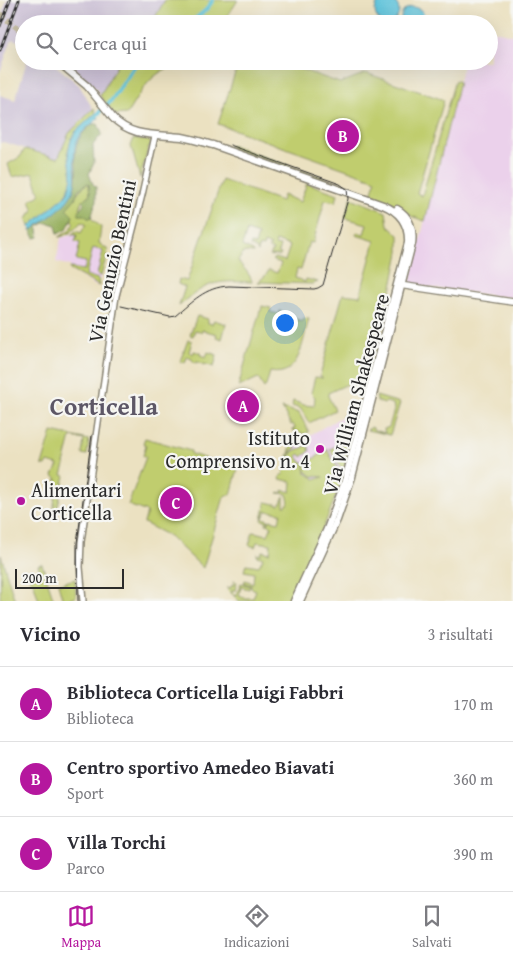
<!DOCTYPE html>
<html lang="it">
<style>
body{margin:0;font-family:"Gentium Book Plus",serif;background:#f7f7f7;color:#2b2b33}
.scale{position:absolute;left:15px;bottom:12px;width:109px;box-sizing:border-box;padding-left:5px;border:2px solid #2b2b2b;border-top:0;font-size:14px;line-height:18px;white-space:nowrap;color:#2b2b2b;-webkit-text-stroke:4px #f6f6f2;paint-order:stroke}
.you{position:absolute;left:284px;top:322px;width:18px;height:18px;margin:-12px;border:4px solid #fff;border-radius:50%;background:#1a73e8;box-shadow:0 0 0 8px #1a73e833}
.badge{display:grid;place-items:center;width:32px;height:32px;border-radius:50%;background:#b5179e;color:#fff;font-size:16px;font-weight:700}
.pin{position:absolute;translate:-50% -50%;border:2px solid #fff;box-shadow:0 1px 5px #0006}
.list{margin:0;padding:0;list-style:none}
h2{display:flex;justify-content:space-between;align-items:center;height:65px;margin:0;padding:0 20px;font-size:21px}
h2 small{font-size:16px;font-weight:400;color:#7c7c81}
.list li{display:grid;grid-template-columns:32px 1fr auto;gap:15px;align-items:center;box-sizing:border-box;height:75px;padding:0 20px;border-top:1px solid #e1e1e2}
.list b{display:block;font-size:19px;white-space:nowrap}
.list p{margin:0;font-size:16px;white-space:nowrap;color:#7c7c81}
.list em{font-size:16px;font-style:normal;color:#7c7c81}
.icon{flex:none;width:28px;height:28px;fill:none;stroke:currentColor;stroke-width:2;stroke-linecap:round;stroke-linejoin:round}
.map{position:relative;flex:none;width:513px;height:601px;overflow:hidden}
.search{position:absolute;background:#fff;box-shadow:0 5px 20px #0002;left:15px;right:15px;top:15px;height:55px;display:flex;align-items:center;gap:12px;box-sizing:border-box;padding:0 18px;border-radius:28px;color:#7c7c81;font-size:19px}
.sheet{height:290px;background:#fff}
nav{display:flex;justify-content:space-around;align-items:center;box-sizing:border-box;height:70px;border-top:1px solid #e1e1e2;background:#fff;font-size:14px;color:#7c7c81}
nav a{display:grid;justify-items:center;gap:2px}
nav .on{color:#b5179e}
.map>svg:first-child{display:block}
</style>
<div class="map">
<svg width="513" height="601" viewBox="0 0 513 601">
<rect width="100%" height="100%" fill="#f6f6f2"/>
<filter id="ink" filterUnits="userSpaceOnUse"><feTurbulence type="fractalNoise" baseFrequency=".02" numOctaves="2"/><feDisplacementMap in="SourceGraphic" scale="10" xChannelSelector="R" yChannelSelector="G"/><feConvolveMatrix kernelMatrix="1 2 1 2 8 2 1 2 1" color-interpolation-filters="sRGB"/></filter>
<filter id="wash" filterUnits="userSpaceOnUse"><feTurbulence type="fractalNoise" baseFrequency=".0096" numOctaves="4" result="noise"/><feDisplacementMap in="SourceGraphic" scale="20" xChannelSelector="R" yChannelSelector="G"/><feGaussianBlur stdDeviation="1.12" result="paint"/><feColorMatrix in="noise" values="0 0 0 0 0 0 0 0 0 0 0 0 0 0 0 0 0 1.4 0 .05"/><feComposite in="paint" operator="in"/></filter>
<g filter="url(#wash)">
<rect width="100%" height="100%" fill="#ebe1c1"/>
<!-- built -->
<g fill="#ebd1eb">
<path d="M489,30L513,35V298L409,285L464,61H489Z"/>
<path d="M71,235H77L76,242L108,250L100,279L98,280L99,286H96L70,270V266L56,262L61,238Z"/>
<path d="M362,405L336,496L283,474L291,446Z"/>
</g>
<!-- industrial -->
<g fill="#cbbfd5">
<path d="M7,0H165L151,24H24V43L12,39L0,72V18Z"/>
<path d="M27,61H48L56,66L79,85L93,109L69,133L58,158L3,142L0,143V95L15,100Z"/>
<path d="M65,61H119L100,96L98,91Z"/>
</g>
<!-- green -->
<g fill="#c0cd6e" stroke="#767c4c">
<path d="M165,0H238L227,17L225,24H151Z"/>
<path d="M119,61H180C173,67 166,68 159,73C145,82 135,101 127,114L115,115L100,96Z"/>
<path d="M239,61H277L340,83L366,73L444,100L417,193L422,196L455,80L459,82L425,221L411,216L397,205L371,194L376,180L218,124Z"/>
<path d="M94,108L96,113L72,137L68,151L72,176L70,189L65,196L30,226L26,218L29,217V214L34,212L30,200L40,195L33,173L12,177L8,164L20,157L25,149L58,158L69,133Z"/>
<path d="M134,138L150,141L151,145L148,149L140,178L131,146Z"/>
<path d="M230,145L340,184L342,185L339,187L229,148Z"/>
<path d="M222,180L281,201L283,195L300,202L307,183L338,194L336,202L325,200L313,243L309,242L301,270L297,269L295,278L305,282L306,279L318,282L313,284L258,282L266,275L269,270L277,273L281,263L272,260L273,259L275,258L285,261L290,246L276,241L275,245L280,246L278,253L281,254L280,256L274,255L270,256L273,250L268,248L271,246L264,243L263,247L259,246L258,252L256,249L250,246L251,244L255,245L258,235L247,231L242,246L253,251L254,253L244,252L238,261C243,268 250,273 252,282C213,281 209,281 179,306L185,287L178,284L179,279L187,281Z"/>
<path d="M88,183L89,185L90,194L82,201L79,209L88,218H91L101,227L99,243L108,250L101,276L97,275L103,251L93,248L86,275L98,279L99,286L70,270V268L84,270L86,262L76,260L80,243L75,242L77,235H71L76,231L81,233L86,224L81,222C75,229 68,236 59,237L69,231L74,223L72,221V215L69,213L66,209C73,200 78,190 88,183Z"/>
<path d="M351,198L386,212L388,225L399,235V252L393,282L364,401L359,398L350,383L328,393V396L335,410L309,423L301,409L292,406L293,401L304,405L314,406L315,397L311,393L315,377L323,378L320,376L343,294L360,296L375,241L356,235L357,232L364,234L367,224L345,218Z"/>
<path d="M262,306L271,308L270,312L279,314L280,311L293,315L292,318L302,321L304,318L309,319C302,341 301,378 270,372L266,386L264,388L258,378L239,387H238L260,311H261Z"/>
<path d="M197,316L208,319V323L212,324L214,320L226,324L222,339L216,337L217,334L202,330V332L195,330L193,336L190,335Z"/>
<path d="M188,340L192,341L189,352L193,354L194,351L201,353L200,355L206,357L208,352L217,355L214,367L204,364V365L198,362L195,363L192,360V359L187,357L185,363L180,361Z"/>
<path d="M376,396L400,403L390,435L367,430L372,427L374,430L385,433L384,429L389,427L394,410L393,404L386,402L384,404L377,401Z"/>
<path d="M363,405L344,474L330,449L350,440L353,434L351,428L340,432L337,429L346,423L350,419L342,416Z"/>
<path d="M282,408L299,413L309,432L305,434L292,430L295,428L293,424L291,425Z"/>
<path d="M52,432L89,440L87,455L82,454L84,440L71,437L64,464L65,465L62,475L65,476L57,509H54V505L57,479L53,476L58,465L48,462L46,466L42,465Z"/>
<path d="M145,438L191,451V454L238,468L231,495H226L224,497L203,568L169,536L144,523L147,512L128,505L146,457L143,456L146,445L143,443Z"/>
<path d="M294,444L296,448L291,451L287,467H288L292,452L308,445L310,451L302,457L300,454L297,456L301,462L304,463L306,473L315,479L324,477L312,476L306,471L305,463L327,451V449L343,478L324,526L290,601H239L228,590V587L231,588L232,584L235,585L234,581L237,582L235,590L231,591L236,596L241,583L250,586L249,589L241,587L239,596L245,598H253L256,590L251,588V585L244,583L245,580L253,583L254,573L244,571L246,564L259,566L263,558L257,556V554L261,555L262,551L270,553L271,544L257,542L255,547L249,545L253,532L268,535L272,526L266,524V523H269L270,520L279,522L281,513L266,511L263,518L269,520L268,522L262,520L266,502L280,505L284,496V506H286L289,502L287,494L278,493L279,492L282,493L283,490L291,492L292,482L280,479L281,475H283L291,446Z"/>
<path d="M1,555L15,601L0,599Z"/>
<path d="M42,564L54,601H39L33,581L31,582L29,577L38,574L37,571L40,570L38,565Z"/>
<path d="M75,579L76,597L63,601L58,584Z"/>
</g>
<!-- forest -->
<path fill="#98b061" stroke="#626e46" d="M92,124H98L102,134L93,145L94,163L89,174L93,184L96,187V202L91,218H88L84,215H79C77,209 82,208 84,203L82,201L90,194L89,185L88,183L78,190L75,199L66,209L73,216L67,229L58,234L56,225C50,223 42,221 38,228L39,237L35,238L31,231C45,219 66,208 73,191C84,164 62,149 92,124Z"/>
<!-- water -->
<g fill="#5dc2da" stroke="#447682">
<circle cx="387" cy="11" r="12"/>
<path d="M411,7C421,7 427,14 424,24H402C399,15 403,9 411,7Z"/>
<path d="M96,113L99,118C92,124 84,129 79,137C68,154 81,176 72,194C63,210 45,219 31,231L30,226L65,196L68,192L72,177L68,151L71,140L75,132Z"/>
</g>
<g fill="none" stroke-linecap="round" stroke-linejoin="round">
<!-- canal -->
<g stroke="#5dc2da" stroke-width="4">
<path d="M189,24L206,10L213,0"/>
<path d="M94,118L112,100L138,61"/>
</g>
</g>
</g>
<g filter="url(#ink)">
<g fill="none" stroke-linecap="round" stroke-linejoin="round">
<!-- primary-tunnel -->
<path stroke="#c5bda3" stroke-width="6" stroke-dasharray="6 3" stroke-linecap="butt" d="M0,14L24,33"/>
<!-- tertiary casing -->
<g stroke="#8b8676" stroke-width="8">
<path id="tertiary" d="M83,601L80,567L81,542L116,296L142,195L155,136"/>
</g>
<!-- secondary casing -->
<g stroke="#8b8676" stroke-width="8">
<path id="secondary" d="M399,285L513,302"/>
</g>
<!-- primary casing -->
<g stroke="#8b8676" stroke-width="9">
<g id="primary">
<path d="M57,61L87,86L114,119"/>
<path d="M112,117C132,138 156,134 182,137C192,139 202,142 213,145L383,205C400,212 409,225 408,243L344,484L327,529L294,601"/>
<path d="M300,601L337,520L352,477L412,244C414,230 410,216 397,209"/>
</g>
</g>
<!-- tertiary -->
<use href="#tertiary" stroke="#fff" stroke-width="5"/>
<!-- secondary -->
<use href="#secondary" stroke="#fff" stroke-width="5.5"/>
<!-- primary -->
<use href="#primary" stroke="#fff" stroke-width="6"/>
<!-- tram -->
<g stroke="#2b2b2b" stroke-width="1">
<path d="M121,306L170,317L175,316C192,302 205,287 229,286L314,289L318,288L323,285L348,199L347,189L340,184L230,145"/>
<path d="M78,601L77,543L92,435"/>
</g>
<!-- rail casing -->
<g stroke="#2b2b2b" stroke-width="3">
<g id="rail">
<path d="M0,26L10,0"/>
<path d="M0,50L19,0"/>
</g>
</g>
<!-- rail -->
<use href="#rail" stroke="#f6f6f2" stroke-width="1" stroke-dasharray="4" stroke-linecap="butt"/>
</g>
</g>
<!-- markers -->
<g fill="#b5179e" stroke="#f6f6f2" stroke-width="2">
<circle cx="320" cy="449" r="5"/>
<circle cx="21" cy="501" r="5"/>
</g>
<g text-anchor="middle" stroke-width="4.5" stroke-linejoin="round" paint-order="stroke">
<!-- street labels -->
<g font-size="20" fill="#2b2b2b" stroke="#f6f6f2">
<text transform="translate(112 261) rotate(-78)" y="7">Via Genuzio Bentini</text>
<text transform="translate(356 394) rotate(-75)" y="7">Via William Shakespeare</text>
</g>
<!-- poi labels -->
<g font-size="20" fill="#2b2b2b" stroke="#f6f6f2" text-anchor="end">
<text x="310" y="445">Istituto<tspan x="310" dy="23">Comprensivo n. 4</tspan></text>
<text x="31" y="497" text-anchor="start">Alimentari<tspan x="31" dy="23">Corticella</tspan></text>
</g>
<!-- district labels -->
<g font-size="25" font-weight="bold" fill="#5d5766" stroke="#f6f6f2">
<text x="104" y="415">Corticella</text>
</g>
</g>
</svg>
<div class="scale">200 m</div>
<div class="you"></div>
<div class="pin badge" style="left:243px;top:406px">A</div>
<div class="pin badge" style="left:343px;top:136px">B</div>
<div class="pin badge" style="left:176px;top:503px">C</div>
<div class="search"><svg class="icon" aria-label="search" viewBox="0 0 24 24"><circle cx="10" cy="10" r="6"/><path d="M15 15l6 6"/></svg>Cerca qui</div>
</div>
<section class="sheet">
<h2>Vicino<small>3 risultati</small></h2>
<ul class="list">
<li><span class="badge">A</span><div><b>Biblioteca Corticella Luigi Fabbri</b><p>Biblioteca</p></div><em>170 m</em></li>
<li><span class="badge">B</span><div><b>Centro sportivo Amedeo Biavati</b><p>Sport</p></div><em>360 m</em></li>
<li><span class="badge">C</span><div><b>Villa Torchi</b><p>Parco</p></div><em>390 m</em></li>
</ul>
</section>
<nav>
<a class="on"><svg class="icon" aria-label="map" viewBox="0 0 24 24"><path d="M3 6l6-2 6 2 6-2v14l-6 2-6-2-6 2zM9 4v14M15 6v14"/></svg>Mappa</a>
<a><svg class="icon" aria-label="directions" viewBox="0 0 24 24"><path d="M12 3l9 9-9 9-9-9zM9 14v-3h6M13 9l2 2-2 2"/></svg>Indicazioni</a>
<a><svg class="icon" aria-label="saved" viewBox="0 0 24 24"><path d="M7 4h10v16l-5-4-5 4z"/></svg>Salvati</a>
</nav>
